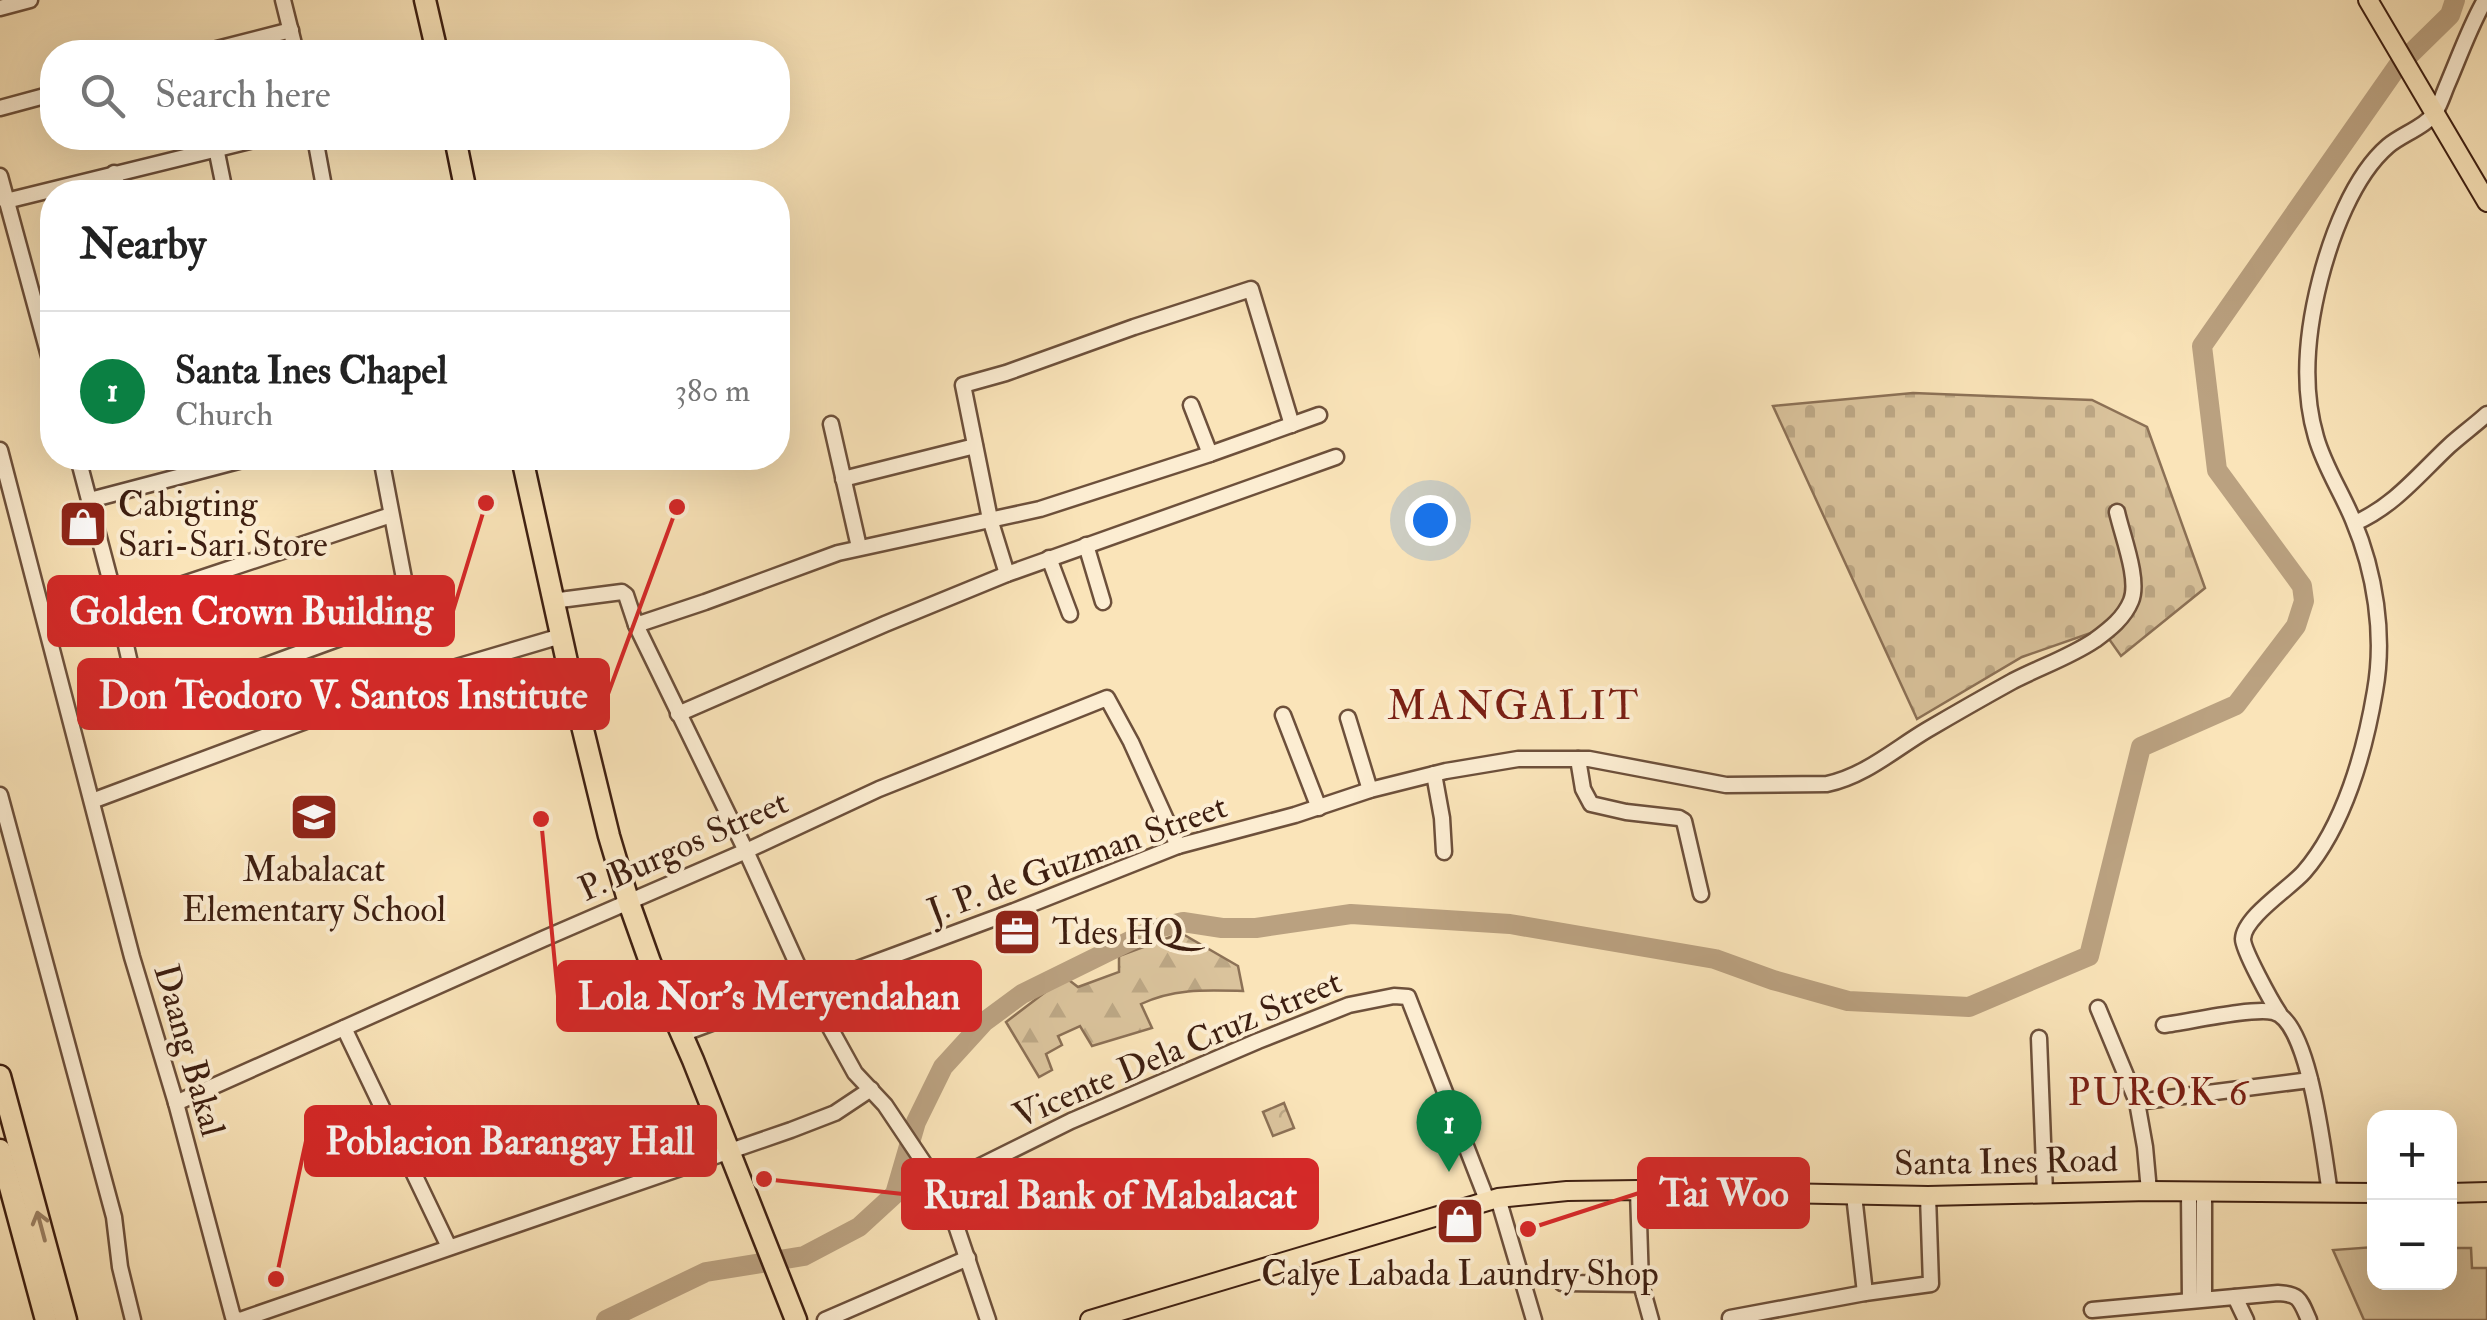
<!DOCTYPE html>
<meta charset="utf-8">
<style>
body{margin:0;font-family:"IM FELL Double Pica",serif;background:#f2f2f2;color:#222}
.controls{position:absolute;right:30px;bottom:30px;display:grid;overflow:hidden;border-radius:20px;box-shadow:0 10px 40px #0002}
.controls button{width:90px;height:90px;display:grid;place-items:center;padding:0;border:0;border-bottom:2px solid #e0e0e0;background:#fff;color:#222;font:50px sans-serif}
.you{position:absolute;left:1430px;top:520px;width:35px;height:35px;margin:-25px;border:8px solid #fff;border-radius:50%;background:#1a73e8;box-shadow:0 0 0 15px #1a73e833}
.badge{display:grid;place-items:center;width:65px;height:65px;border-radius:50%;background:#0b8043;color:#fff;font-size:32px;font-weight:700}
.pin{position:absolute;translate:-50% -82px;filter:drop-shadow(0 2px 5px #0008)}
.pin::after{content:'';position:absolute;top:52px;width:35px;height:30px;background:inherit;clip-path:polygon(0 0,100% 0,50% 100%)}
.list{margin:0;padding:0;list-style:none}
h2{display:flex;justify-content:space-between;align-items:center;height:130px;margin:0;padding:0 40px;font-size:42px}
h2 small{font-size:32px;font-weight:400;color:#767676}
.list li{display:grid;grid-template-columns:65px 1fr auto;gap:30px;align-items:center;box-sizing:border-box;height:160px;padding:0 40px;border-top:2px solid #e0e0e0}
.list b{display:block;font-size:38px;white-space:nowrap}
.list p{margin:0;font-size:32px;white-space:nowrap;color:#767676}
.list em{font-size:32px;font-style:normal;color:#767676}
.icon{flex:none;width:55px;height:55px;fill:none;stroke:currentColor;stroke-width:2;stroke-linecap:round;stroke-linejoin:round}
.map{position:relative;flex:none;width:2487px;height:1320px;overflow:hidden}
.search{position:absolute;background:#fff;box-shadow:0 10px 40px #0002;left:40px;top:40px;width:750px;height:110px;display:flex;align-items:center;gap:25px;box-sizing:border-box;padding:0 35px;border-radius:40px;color:#767676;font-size:38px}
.panel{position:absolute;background:#fff;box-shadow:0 10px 40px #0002;left:40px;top:180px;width:750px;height:290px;border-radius:40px}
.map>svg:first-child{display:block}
</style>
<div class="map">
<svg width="2487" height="1320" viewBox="0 0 2487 1320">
<defs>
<pattern id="forest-firs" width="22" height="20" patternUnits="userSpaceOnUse" patternTransform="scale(2.5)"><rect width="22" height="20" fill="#dac39c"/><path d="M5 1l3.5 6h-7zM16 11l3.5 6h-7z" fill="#bca785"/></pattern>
<pattern id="cemetery-stones" width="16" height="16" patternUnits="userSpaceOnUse" patternTransform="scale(2.5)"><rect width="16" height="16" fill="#dac39c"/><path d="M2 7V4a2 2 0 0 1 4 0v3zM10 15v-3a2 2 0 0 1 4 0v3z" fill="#bca785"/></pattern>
<pattern id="park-crowns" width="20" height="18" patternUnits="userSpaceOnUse" patternTransform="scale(2.5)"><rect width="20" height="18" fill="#dac39c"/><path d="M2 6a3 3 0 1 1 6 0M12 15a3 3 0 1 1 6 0" fill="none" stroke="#bca785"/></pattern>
</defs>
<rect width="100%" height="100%" fill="#fae4b9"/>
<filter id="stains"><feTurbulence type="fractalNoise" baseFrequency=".002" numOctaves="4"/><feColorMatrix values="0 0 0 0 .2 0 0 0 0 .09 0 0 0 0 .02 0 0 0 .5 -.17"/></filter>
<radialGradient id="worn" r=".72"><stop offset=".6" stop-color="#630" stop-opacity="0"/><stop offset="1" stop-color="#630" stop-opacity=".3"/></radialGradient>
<!-- grass -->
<path fill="#dac39c" stroke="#8c7156" stroke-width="2.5" d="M2374,1247V1282H2450V1248H2471L2472,1268H2487V1320H2364L2333,1250Z"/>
<!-- forest -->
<path fill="url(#forest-firs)" stroke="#8c7156" stroke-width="2.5" d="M1181,933L1238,966L1243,991C1207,990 1174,988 1141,1004L1152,1028L1092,1046L1080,1026L1058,1036L1062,1045L1046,1054L1052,1070L1039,1077L1006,1022L1065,977L1078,987L1119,972V956Z"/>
<!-- cemetery -->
<path fill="url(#cemetery-stones)" stroke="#8c7156" stroke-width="2.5" d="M1913,393L2092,400L2147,427L2205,588L2121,656L2102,629L2022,657L1917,719L1773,406Z"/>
<!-- park -->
<path fill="url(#park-crowns)" stroke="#8c7156" stroke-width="2.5" d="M1284,1103L1294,1128L1273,1136L1263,1112Z"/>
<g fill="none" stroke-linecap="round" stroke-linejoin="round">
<!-- river -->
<path stroke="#baa180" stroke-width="20" d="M606,1320L706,1272L804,1256L859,1227L895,1194L916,1122L943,1067L984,1022L1022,994L1154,929L1183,922L1222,928H1256L1351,914L1510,924L1715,959L1773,980L1848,1001L1969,1007L2089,956L2141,747L2236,705L2296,626L2304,601L2302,586L2217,470L2202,346L2397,67L2450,15L2455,0"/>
<!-- minor casing -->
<g stroke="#6d503b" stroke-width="19">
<g id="minor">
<path d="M283,0L296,52"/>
<path d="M0,8L30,0"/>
<path d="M205,52L291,30"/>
<path d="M0,108L52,94"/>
<path d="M315,138L325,192"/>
<path d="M216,148L225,192"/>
<path d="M114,173L119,192"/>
<path d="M0,176L52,367"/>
<path d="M6,201L262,138"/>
<path d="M1191,405L1210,454"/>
<path d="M831,424L859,547"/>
<path d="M0,450L132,957L176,1103L233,1317L239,1320"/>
<path d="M78,458L117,606L141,711L357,632L410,610L381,458"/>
<path d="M843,479L975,446"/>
<path d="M90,500L250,458"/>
<path d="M2355,523C2394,506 2419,474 2449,446C2461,435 2475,425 2487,414"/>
<path d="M1086,545L1103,602"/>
<path d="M1049,558L1070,614"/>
<path d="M1007,574L990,519L963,385L1006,373L1134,327L1251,289L1292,425"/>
<path d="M552,601L622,592L626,595L636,625L746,851L808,988L855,1073L885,1105L946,1196L988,1320"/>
<path d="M117,606L391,515"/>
<path d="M636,625L705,602L838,553L1040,509L1210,454L1319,415"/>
<path d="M678,714L885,624L1007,574L1336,457"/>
<path d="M1283,715L1319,808"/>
<path d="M1348,718L1370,790"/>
<path d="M1578,759L1583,789L1591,804L1626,812L1679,818L1684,821L1701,894"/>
<path d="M1434,774L1442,818L1444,852"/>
<path d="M0,795L114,1217L120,1267L133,1320"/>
<path d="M92,801L429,675L561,636"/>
<path d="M2098,1008L2137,1102L2145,1147L2149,1191"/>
<path d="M2279,1013C2271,1001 2243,950 2243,939C2244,917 2290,888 2304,872C2344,826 2365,751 2375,691C2385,635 2375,572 2353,520C2342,493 2324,466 2316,437C2301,386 2307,331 2320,280C2331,237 2353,176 2388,146C2402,134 2426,127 2436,111C2441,102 2444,92 2448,83C2460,55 2470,26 2485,0"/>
<path d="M2164,1025C2188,1022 2253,1007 2273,1012C2310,1020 2324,1158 2330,1193"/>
<path d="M344,1028L449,1247"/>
<path d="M682,1034L1014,911L1178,846L1295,815L1370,790L1446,771L1518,759H1589L1726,785L1827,784C1865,776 1895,749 1927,730C1956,713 1984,697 2013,681C2040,667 2070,657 2095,640C2110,629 2124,618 2131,601C2140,580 2122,535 2117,512"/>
<path d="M2039,1038L2045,1193"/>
<path d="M2137,1102L2310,1080"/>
<path d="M176,1103L543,939L746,851L879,789L1107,698L1131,742L1178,846"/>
<path d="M940,1186L1071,1121L1258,1041L1349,1005L1394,996L1408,997L1487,1200"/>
<path d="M1638,1190L1641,1284L1651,1320"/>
<path d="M2189,1192L2190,1300"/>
<path d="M2204,1192V1298"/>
<path d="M1854,1195L1865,1293"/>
<path d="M1498,1198L1534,1320"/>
<path d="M1562,1283L1641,1284"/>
<path d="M2235,1297L2246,1320"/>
<path d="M2092,1310L2278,1293C2300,1294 2300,1300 2309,1320"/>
<path d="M1730,1318L1865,1293L1931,1284L1928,1196"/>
<path d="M240,1320L791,1130L835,1113L871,1089"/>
<path d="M825,1320L968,1258"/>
</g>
</g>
<!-- major casing -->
<g stroke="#3e1f11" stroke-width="22">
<g id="major">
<path d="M2368,0L2487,202"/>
<path d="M2450,1193L2487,1192"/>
<path d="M1090,1320L1498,1198L1567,1191L1638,1190L1928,1196L2149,1191L2374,1193"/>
</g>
</g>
<!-- highway casing -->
<g stroke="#3e1f11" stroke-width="25">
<g id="highway">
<path d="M425,0L437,52"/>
<path d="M455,138L466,192"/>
<path d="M522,458L573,689L609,836L629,903L650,962L693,1060L796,1320"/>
<path d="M0,1076L66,1320"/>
<path d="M0,1150L46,1320"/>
</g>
</g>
<!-- minor -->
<use href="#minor" stroke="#fcedd2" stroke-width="14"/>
<!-- major -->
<use href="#major" stroke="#fae4b9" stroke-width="18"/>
<!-- highway -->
<use href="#highway" stroke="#fae4b9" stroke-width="20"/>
</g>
<!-- one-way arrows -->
<defs><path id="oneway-shaft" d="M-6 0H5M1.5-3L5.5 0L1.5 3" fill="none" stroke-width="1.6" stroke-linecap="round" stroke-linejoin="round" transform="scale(2.5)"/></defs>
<use stroke="#9c8265" href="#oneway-shaft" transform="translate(41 1226) rotate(-105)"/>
<!-- icons -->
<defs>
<g id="shop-square" transform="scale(2.5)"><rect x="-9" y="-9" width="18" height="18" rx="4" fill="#8f2418" stroke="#fcedd2"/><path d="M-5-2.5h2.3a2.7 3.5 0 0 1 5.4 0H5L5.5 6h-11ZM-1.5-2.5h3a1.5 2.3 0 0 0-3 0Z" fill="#fff"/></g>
<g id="school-square" transform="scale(2.5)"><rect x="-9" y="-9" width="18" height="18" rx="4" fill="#8f2418" stroke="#fcedd2"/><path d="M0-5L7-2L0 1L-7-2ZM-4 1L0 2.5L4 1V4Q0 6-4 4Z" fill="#fff"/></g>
<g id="office-square" transform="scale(2.5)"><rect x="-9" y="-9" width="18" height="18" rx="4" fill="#8f2418" stroke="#fcedd2"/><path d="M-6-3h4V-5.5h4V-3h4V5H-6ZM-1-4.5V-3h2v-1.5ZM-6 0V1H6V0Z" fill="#fff"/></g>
</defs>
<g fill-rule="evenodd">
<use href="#shop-square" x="83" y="524"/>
<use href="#school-square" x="314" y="817"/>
<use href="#office-square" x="1017" y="932"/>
<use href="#shop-square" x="1460" y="1221"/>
</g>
<g text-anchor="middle" stroke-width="8" stroke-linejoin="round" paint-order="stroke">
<!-- poi labels -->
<g font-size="35" fill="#3e1f11" stroke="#fcedd2" text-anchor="start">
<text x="118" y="516">Cabigting<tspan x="118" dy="40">Sari-Sari Store</tspan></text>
<text x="314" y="881" text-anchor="middle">Mabalacat<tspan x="314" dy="40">Elementary School</tspan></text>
<text x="1052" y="944">Tdes HQ</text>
<text x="1460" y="1285" text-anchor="middle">Calye Labada Laundry Shop</text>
</g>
<!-- street labels -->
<g font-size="35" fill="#3e1f11" stroke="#fcedd2">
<text transform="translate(683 845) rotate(-24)" y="12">P. Burgos Street</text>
<text transform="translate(1077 858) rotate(-20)" y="12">J. P. de Guzman Street</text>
<text transform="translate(1177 1048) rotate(-23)" y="12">Vicente Dela Cruz Street</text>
<text transform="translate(190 1050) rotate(74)" y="12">Daang Bakal</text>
<text transform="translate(2006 1161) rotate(-1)" y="12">Santa Ines Road</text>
</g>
<!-- neighbourhood labels -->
<g font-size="38" letter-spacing="2.5" fill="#7a1f14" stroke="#fcedd2">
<text x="2159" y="1105">PUROK 6</text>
</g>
<!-- quarter labels -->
<g font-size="40" letter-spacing="2.5" fill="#7a1f14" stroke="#fcedd2">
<text x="1514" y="719">MANGALIT</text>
</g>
</g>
<!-- callouts -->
<path fill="none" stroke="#d62828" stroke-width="4" d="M486 503L453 611M677 507L608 694M541 819L558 996M276 1279L306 1141M1528 1229L1639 1193M764 1179L903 1194"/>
<g fill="#d62828" stroke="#fcedd2" stroke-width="4">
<circle cx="486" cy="503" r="10"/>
<circle cx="677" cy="507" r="10"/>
<circle cx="541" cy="819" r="10"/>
<circle cx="276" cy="1279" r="10"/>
<circle cx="1528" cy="1229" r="10"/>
<circle cx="764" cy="1179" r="10"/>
</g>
<g fill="#d62828" stroke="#d62828" stroke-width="4">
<rect x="49" y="577" width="404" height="68" rx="10"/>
<rect x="79" y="660" width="529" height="68" rx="10"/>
<rect x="558" y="962" width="422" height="68" rx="10"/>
<rect x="306" y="1107" width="409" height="68" rx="10"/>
<rect x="1639" y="1159" width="169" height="68" rx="10"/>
<rect x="903" y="1160" width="414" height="68" rx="10"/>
</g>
<g font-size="38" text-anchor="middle" font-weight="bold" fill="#fff">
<text x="251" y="624">Golden Crown Building</text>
<text x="343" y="708">Don Teodoro V. Santos Institute</text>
<text x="769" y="1009">Lola Nor's Meryendahan</text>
<text x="510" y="1154">Poblacion Barangay Hall</text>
<text x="1724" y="1206">Tai Woo</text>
<text x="1110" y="1208">Rural Bank of Mabalacat</text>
</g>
<rect width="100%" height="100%" filter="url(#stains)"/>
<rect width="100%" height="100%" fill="url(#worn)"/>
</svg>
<div class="controls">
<button>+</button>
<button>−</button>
</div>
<div class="you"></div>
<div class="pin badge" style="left:1449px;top:1172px">1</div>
<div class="search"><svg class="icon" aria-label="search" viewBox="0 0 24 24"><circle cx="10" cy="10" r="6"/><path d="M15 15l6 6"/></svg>Search here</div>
<section class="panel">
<h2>Nearby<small></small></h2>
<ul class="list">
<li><span class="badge">1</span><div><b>Santa Ines Chapel</b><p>Church</p></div><em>380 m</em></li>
</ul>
</section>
</div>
